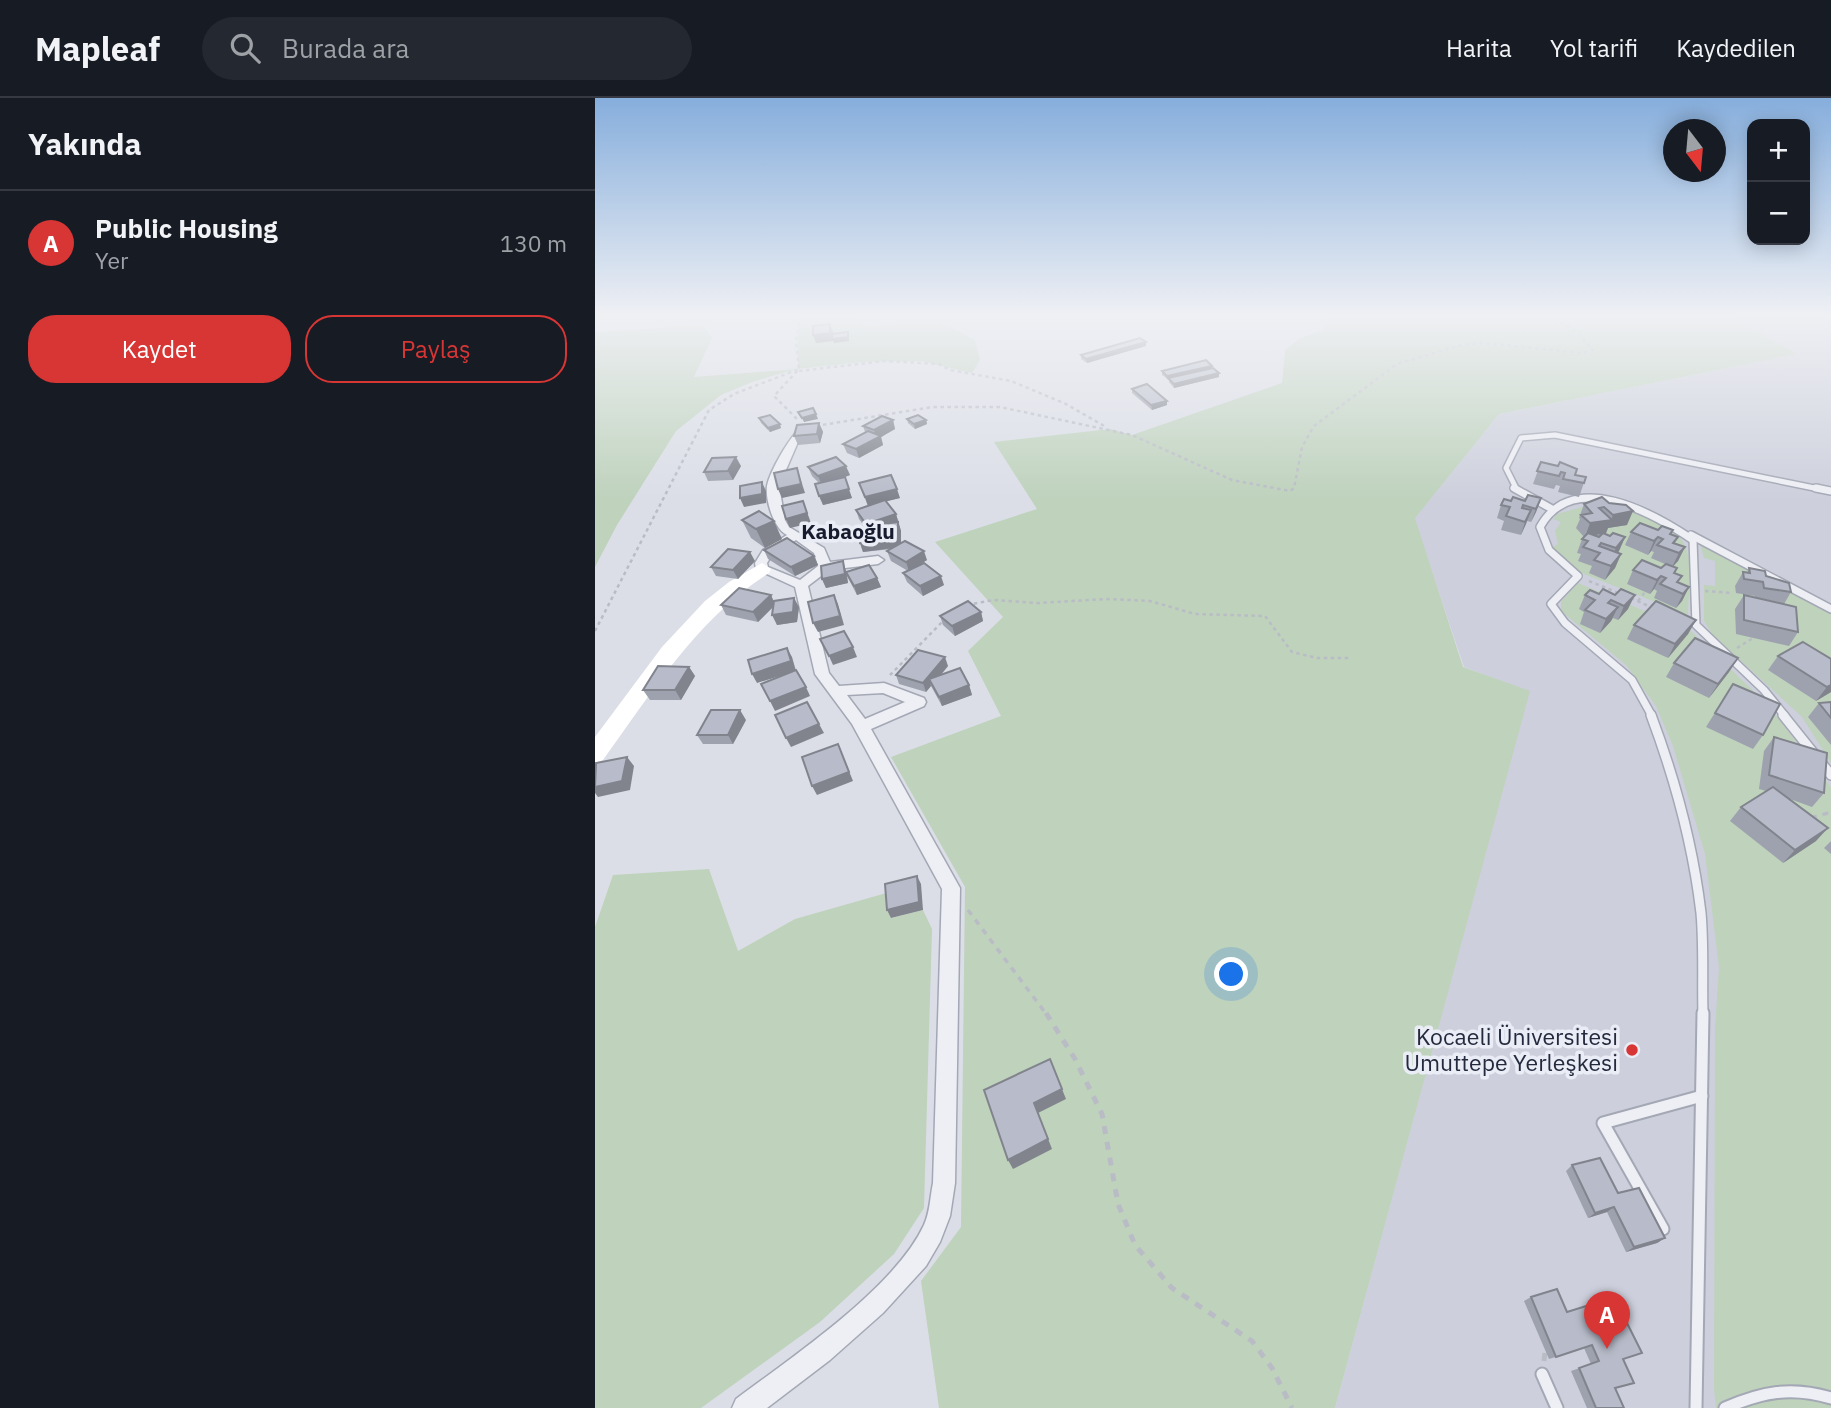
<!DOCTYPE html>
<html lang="tr">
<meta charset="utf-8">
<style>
body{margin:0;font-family:"IBM Plex Sans",sans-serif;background:#242831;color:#f1f3f6}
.controls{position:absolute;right:21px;top:21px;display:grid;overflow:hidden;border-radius:14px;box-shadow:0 4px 18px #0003}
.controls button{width:63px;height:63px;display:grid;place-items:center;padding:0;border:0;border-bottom:2px solid #363941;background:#171b24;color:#f1f3f6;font:35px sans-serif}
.compass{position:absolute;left:1068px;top:21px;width:63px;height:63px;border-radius:50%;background:#171b24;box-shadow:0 4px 18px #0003;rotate:164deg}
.you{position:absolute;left:637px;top:877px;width:24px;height:24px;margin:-18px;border:5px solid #fff;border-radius:50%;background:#1a73e8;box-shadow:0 0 0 10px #1a73e833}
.badge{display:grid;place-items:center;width:46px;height:46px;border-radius:50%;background:#d73635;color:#fff;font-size:23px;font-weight:700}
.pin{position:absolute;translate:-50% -58px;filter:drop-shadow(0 2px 4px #0008)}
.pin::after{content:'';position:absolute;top:37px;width:24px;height:21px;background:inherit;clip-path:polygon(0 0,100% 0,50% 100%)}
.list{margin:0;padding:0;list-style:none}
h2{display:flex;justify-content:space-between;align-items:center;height:91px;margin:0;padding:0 28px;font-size:30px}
h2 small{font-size:23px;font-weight:400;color:#9ea1a6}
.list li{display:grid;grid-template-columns:46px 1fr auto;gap:21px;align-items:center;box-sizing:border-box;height:105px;padding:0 28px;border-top:2px solid #363941}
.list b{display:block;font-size:26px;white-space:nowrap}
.list p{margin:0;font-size:23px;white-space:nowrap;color:#9ea1a6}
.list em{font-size:23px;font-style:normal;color:#9ea1a6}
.actions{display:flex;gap:14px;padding:21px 28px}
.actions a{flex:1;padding:16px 0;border:2px solid #d73635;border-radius:28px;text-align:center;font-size:24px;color:#d73635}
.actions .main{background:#d73635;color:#fff}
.icon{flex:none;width:38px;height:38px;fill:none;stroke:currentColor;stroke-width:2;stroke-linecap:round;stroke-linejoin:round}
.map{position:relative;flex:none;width:1236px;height:1310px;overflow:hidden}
header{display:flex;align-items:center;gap:42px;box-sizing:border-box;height:98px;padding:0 35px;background:#171b24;border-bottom:2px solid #363941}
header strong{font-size:33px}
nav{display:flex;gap:38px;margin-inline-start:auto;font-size:24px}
.search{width:490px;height:63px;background:#242831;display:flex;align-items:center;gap:18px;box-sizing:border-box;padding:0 24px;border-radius:38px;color:#9ea1a6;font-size:26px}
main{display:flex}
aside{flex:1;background:#171b24}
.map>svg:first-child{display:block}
</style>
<header>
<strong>Mapleaf</strong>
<div class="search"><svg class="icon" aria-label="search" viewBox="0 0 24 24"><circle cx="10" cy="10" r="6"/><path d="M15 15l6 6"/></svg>Burada ara</div>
<nav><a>Harita</a><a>Yol tarifi</a><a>Kaydedilen</a></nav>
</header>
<main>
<aside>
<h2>Yakında<small></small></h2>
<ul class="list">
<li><span class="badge">A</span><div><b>Public Housing</b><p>Yer</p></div><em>130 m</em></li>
</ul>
<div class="actions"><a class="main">Kaydet</a><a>Paylaş</a></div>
</aside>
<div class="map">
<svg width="1236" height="1310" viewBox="0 0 1236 1310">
<rect width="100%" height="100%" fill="#dbdee7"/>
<!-- built -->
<path fill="#cdd0dc" d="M1138,219H1236V1310H740L934,594L869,569L819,420L904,316L1201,256Z"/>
<!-- green -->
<g fill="#bed2bc">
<path d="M208,219H261L272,229L337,219L380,242L385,262L377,275L326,263L267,264L202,271L157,284L126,297L81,333L22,427L0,469V234L108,227L117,240L99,279L203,271V220Z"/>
<path d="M726,219H1138L1202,256L904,316L820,420L868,569L935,593L740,1310H344L326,1183L366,1129L370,789L296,659L406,618L373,553L408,519L340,444L442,411L399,344L515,331L537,337L687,285L690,252L705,240L727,232L731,220Z"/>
<path d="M998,406C1029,410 1086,418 1093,457C1097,475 1093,498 1093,517L979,472L956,450L963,446L960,433L966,424L958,421L962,416Z"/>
<path d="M1105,445L1236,515V665L1207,619L1118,537L1109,523V487L1120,488V463L1109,460Z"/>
<path d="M983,485L1095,532L1173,607L1236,689V1310H1121L1119,1291L1120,933L1124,869L1110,756L1078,648L1061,608L1031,567L966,513V504Z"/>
<path d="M114,771L143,853L200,821L295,794L297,820L328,812L337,831L329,1110L299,1156L225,1224L106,1310H0V829L18,777Z"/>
</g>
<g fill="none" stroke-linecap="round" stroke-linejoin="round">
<!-- lane-far3 casing -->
<g stroke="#a4a8b4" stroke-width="8">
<path id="lane-far3" d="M922,392L911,370L926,340L960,337L1229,392"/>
</g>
<!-- lane-far2 casing -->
<g stroke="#a4a8b4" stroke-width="10">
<g id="lane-far2">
<path d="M919,390L957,411"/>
<path d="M1221,390L1236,393"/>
<path d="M1096,437L1236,511"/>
<path d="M1057,618L1037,582L970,525L956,506L983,478L954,452L945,429C978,370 1058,415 1098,442L1101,527L1169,592L1190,618"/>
</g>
</g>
<!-- lane-far1 casing -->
<g stroke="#a4a8b4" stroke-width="12">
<g id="lane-far1">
<path d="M1056,617C1080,681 1098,747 1106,815C1109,848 1107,883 1108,917"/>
<path d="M1188,617L1236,677"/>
</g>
</g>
<!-- lane casing -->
<g stroke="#a4a8b4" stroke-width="15">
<g id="lane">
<path d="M1068,1131L1008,1025L1107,998"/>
<path d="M947,1276L962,1310"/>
<path d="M1101,1310L1108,915"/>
<path d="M1130,1310C1167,1294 1196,1288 1236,1300"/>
</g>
</g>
<!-- street casing -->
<g stroke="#a4a8b4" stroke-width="3">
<path id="street" d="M210,327L215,330L203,344L184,388L190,422L194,429L229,450L235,464L283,458L289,462L283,466L234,472L213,488L234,575L244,588L289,585L329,600L331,604L329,608L276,631L365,790L360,1085L355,1118L345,1144L331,1168L288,1215L235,1262L172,1310H137L141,1301C197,1259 300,1190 329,1127C335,1114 335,1099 338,1085L347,791L257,626L220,576L200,489L161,471L160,465L168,452L192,437C179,431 170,402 172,388C175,373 197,333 210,327ZM201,442L219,455L223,468L205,482L173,469L172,465L177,457ZM288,595L310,604L270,621L252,597Z"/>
</g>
<!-- path-far2 -->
<g stroke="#b9bcc5" stroke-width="2.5" stroke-dasharray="3.5 3.5" stroke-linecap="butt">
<path d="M202,219L205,224L201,242L204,271L179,298L203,322"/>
<path d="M204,273L290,263L344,266L355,272L416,283L471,306L511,329"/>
<path d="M221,328L337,309H405L537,337L637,382L695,393L699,390L707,349L719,328L802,266L863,248L886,245L987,255L998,252L977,230L955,219"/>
<path d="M994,483L1026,496"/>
<path d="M1110,493L1136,495"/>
<path d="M1036,500L1058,510"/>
<path d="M1043,503L1050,494"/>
<path d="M372,507L398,502L443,505L512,501L555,503L600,516L670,518L697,554L722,560H756"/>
<path d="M0,533L114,312L139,296L204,271"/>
<path d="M1142,550L1158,540"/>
<path d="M295,577L348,523"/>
</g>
<!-- path-far1 -->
<g stroke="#b9bcc5" stroke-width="3.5" stroke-dasharray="6 6" stroke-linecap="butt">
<path d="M1216,720L1236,714"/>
<path d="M373,812L452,917"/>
</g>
<!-- path -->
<g stroke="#b9bcc5" stroke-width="5" stroke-dasharray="8 8" stroke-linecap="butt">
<path d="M451,915L480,961L507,1016L523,1106L540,1147L577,1190L657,1243L677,1270L697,1310"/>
<path d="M949,1263L950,1253"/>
</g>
<!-- lane-far3 -->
<use href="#lane-far3" stroke="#eeeff5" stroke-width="5"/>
<!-- lane-far2 -->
<use href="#lane-far2" stroke="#eeeff5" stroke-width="7"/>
<!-- lane-far1 -->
<use href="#lane-far1" stroke="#eeeff5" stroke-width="9"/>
<!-- lane -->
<use href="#lane" stroke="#eeeff5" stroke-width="11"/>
<!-- street -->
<use href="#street" fill="#eeeff5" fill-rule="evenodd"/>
<!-- secondary -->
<path fill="#fff" fill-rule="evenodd" d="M167,465L176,471L174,475C101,522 58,593 8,662L0,665V639L67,549L110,503L134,484Z"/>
</g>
<!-- wall -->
<g fill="#9ea2ae">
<path d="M551,248L492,265L486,261V257Z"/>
<path d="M617,270L624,275V279L579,290L574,284V282L567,277V273Z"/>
<path d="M537,291L572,307L557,312L537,295Z"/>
<path d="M164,320L186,330L175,334L166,325Z"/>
<path d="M312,321L331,322L332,326L320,331L313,325Z"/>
<path d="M298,322L300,331L286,339L288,347L264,360L252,355L248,346L270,334L268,328Z"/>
<path d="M224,325L228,334L225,345L203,347L199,338Z"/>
<path d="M946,364L980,377L991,379L984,399L963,394L965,388L961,387L959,391L938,386Z"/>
<path d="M146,368L138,382L113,383L109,374Z"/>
<path d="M213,369L255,377L248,380L257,400L228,407L224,385L217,378Z"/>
<path d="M264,385L305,400L291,403L301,416L306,433V445L332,462L322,468L349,487L328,498L312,484L308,475L313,473L296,463L292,453L297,451L268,454L265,445L269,428L264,421L261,412L273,408Z"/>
<path d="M1007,399L1032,427L1013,430L1011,435L1009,436L1015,438L1030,439L1023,455L1026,456L1020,470L1010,482L994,475L997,468L983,463L986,456L982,455L987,441L989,439L981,430L985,421L984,420L989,406Z"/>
<path d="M946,400L941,414L936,424L932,423L926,437L906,432L909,423L902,420L906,407L916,403Z"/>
<path d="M147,422L187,441L170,450L156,440Z"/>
<path d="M1063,432H1078L1076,437L1083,439L1080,445L1090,449L1083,463L1078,469L1082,470L1080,475L1083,485L1094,489L1087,503L1081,510L1059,500L1062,493L1059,491L1055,496L1032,486L1038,472L1066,470L1070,466L1056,460L1059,454L1056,453L1053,457L1030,447L1036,434Z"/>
<path d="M169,452L219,458L223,467L200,478L173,461Z"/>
<path d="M160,463L143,481L121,478L116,469Z"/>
<path d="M1154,470L1171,478L1196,494L1189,506L1203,534L1194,548L1141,536L1140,511L1149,497L1160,500V498L1141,495L1140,488L1148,474L1152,475Z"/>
<path d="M252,474L282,480L286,489L262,497L252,478L253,485L231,490L227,481Z"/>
<path d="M1008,491L1033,511L1023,522L1018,520L1016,523L1005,535L985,526L989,514L984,511L990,497L1004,496Z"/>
<path d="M176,497L179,504L204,509L202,524L182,527L178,509L163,524L131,517L126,507Z"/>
<path d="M386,514L388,523L360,538L348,527L345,518Z"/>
<path d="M1101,522L1093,536L1073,560L1032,541L1039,527Z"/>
<path d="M1183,558L1236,561V594L1221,603L1173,572Z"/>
<path d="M1143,560L1134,574L1114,600L1071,579L1079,565Z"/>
<path d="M353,568L346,577L374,587L377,597L347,608L336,588L331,594L304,586L301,577Z"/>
<path d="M94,569L100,578L86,602H55L48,592Z"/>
<path d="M1138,586L1168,637L1158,651L1111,629Z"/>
<path d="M1236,604V647L1213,619L1224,605Z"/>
<path d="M151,622L138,646H108L102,637Z"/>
<path d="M1179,639L1229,695L1217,709L1195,701L1221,743L1188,765L1135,723L1146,709L1171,693L1164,691L1169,653Z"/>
<path d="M1236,743V756L1229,750Z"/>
<path d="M977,1067L1023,1095L1070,1140L1062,1145L1031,1154L1012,1114L993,1120L971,1073Z"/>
<path d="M936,1199L972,1214L1028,1261L1020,1290L1029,1310H992L976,1273L996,1266L989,1250L954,1261L929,1203Z"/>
</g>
<!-- shaded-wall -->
<g fill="#81848d">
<path d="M235,226L238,234V241L253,234L254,243L239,245L238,242V243L221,245L218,237Z"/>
<path d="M551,244V248L492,265L491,261Z"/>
<path d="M617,268V272L573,280V282L572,278Z"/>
<path d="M624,275V279L579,290V286Z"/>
<path d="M572,303V307L557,312L556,307Z"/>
<path d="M221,316L223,321L209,324L207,320Z"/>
<path d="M298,322L300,331L286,339L288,347L264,360L261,351L281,340L279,332Z"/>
<path d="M331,322L332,326L320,331L319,326Z"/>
<path d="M224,325L228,334L225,345L222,336Z"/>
<path d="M185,326L186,330L175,334L173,330Z"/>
<path d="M141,359L146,368L138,382L133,373Z"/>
<path d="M251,368L255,377L227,387L223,378Z"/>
<path d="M202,370L210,395L187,400L183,391Z"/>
<path d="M167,384L171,393V405L149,409L145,400Z"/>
<path d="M254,391L257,400L228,407L224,398Z"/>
<path d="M302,391L305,400L273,408L270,399Z"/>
<path d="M946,400L941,414L936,424L941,411Z"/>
<path d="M208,403L216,425L195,430L191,421Z"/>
<path d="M936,412L931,426L926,437L930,424Z"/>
<path d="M1038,413L1032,427L1013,430L1011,435L990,439L995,425L1016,422L1018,417Z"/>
<path d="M301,416L306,433V449L268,454L265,445L274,436L271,426Z"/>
<path d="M179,423L187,441L170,450L161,431Z"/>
<path d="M1030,439L1024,453L1015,464L1021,450Z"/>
<path d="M1063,439L1056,453L1053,457L1059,443Z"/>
<path d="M1090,449L1083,463L1077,469L1084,455Z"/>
<path d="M329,453L332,462L314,473L311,464Z"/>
<path d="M155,454L160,463L143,481L138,472Z"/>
<path d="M1026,456L1020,470L1010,482L1016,468Z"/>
<path d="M219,458L223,467L200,478L196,469Z"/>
<path d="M248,463L251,473L253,485L231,490L227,481Z"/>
<path d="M346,478L349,487L328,498L325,488Z"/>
<path d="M1066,478L1059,491L1055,496L1062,482Z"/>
<path d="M282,480L286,489L262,497L259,488Z"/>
<path d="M1094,489L1087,503L1081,510L1088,496Z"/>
<path d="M176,497L180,507L163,524L158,514Z"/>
<path d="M239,497L243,506L249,527L223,534L218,525Z"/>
<path d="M1040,497L1033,511L1023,522L1029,508Z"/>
<path d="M199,500L204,509L202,524L182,527L177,517Z"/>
<path d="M1023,509L1016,523L1005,535L1011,521Z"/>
<path d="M386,514L388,523L360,538L357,528Z"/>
<path d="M1101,522L1093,536L1073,560L1080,546Z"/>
<path d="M258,549L262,559L238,567L234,558Z"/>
<path d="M192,550L197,559L201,573L162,585L157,576Z"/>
<path d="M350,559L353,568L337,587L334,581L336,588L331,594L328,585Z"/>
<path d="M1143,560L1134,574L1114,600L1123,586Z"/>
<path d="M94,569L100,578L86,602L80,592Z"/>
<path d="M374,587L377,597L347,608L344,599Z"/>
<path d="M1236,587V594L1221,603L1232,589Z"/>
<path d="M211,589L215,598L180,613L175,603Z"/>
<path d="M145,612L151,622L138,646L133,637Z"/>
<path d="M224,626L229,635L196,649L191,640Z"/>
<path d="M243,646L258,683L222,697L217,688Z"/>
<path d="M32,659L39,668L35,692L3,699L0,695V689Z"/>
<path d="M1233,730L1221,743L1188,765L1200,752Z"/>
<path d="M322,778L326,786L328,812L296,820L292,812Z"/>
<path d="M467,991L471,1001L443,1015L457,1051L418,1071L413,1062L439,1005Z"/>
<path d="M1019,1109L1012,1114L993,1120L1000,1115Z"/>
<path d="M1070,1140L1062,1145L1031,1154L1039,1149Z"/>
</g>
<!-- building -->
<g fill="#b8bcca" stroke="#81848d" stroke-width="2">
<path d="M235,226V235L218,237V228Z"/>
<path d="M253,234V239L237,241V236Z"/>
<path d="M545,240L551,244L491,261L486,257Z"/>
<path d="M611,262L617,268L572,278L567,273Z"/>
<path d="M618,270L624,275L579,286L573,280Z"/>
<path d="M552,286L572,303L556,307L537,291Z"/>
<path d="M218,310L221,316L207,320L203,314Z"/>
<path d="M175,317L185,326L173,330L164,320Z"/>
<path d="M323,317L331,322L319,326L312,321Z"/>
<path d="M287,318L298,322L279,332L268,328Z"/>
<path d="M224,325L222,336L199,338L202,327Z"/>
<path d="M273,333L286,338L261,351L248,346Z"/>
<path d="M141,359L133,373L109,374L117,360Z"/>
<path d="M241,359L251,368L223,378L213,369Z"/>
<path d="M946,364L963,368L965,364L982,371L980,377L991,379L989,385L968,381L970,375L966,374L964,378L942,373Z"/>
<path d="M202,370L206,386L183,391L179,375Z"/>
<path d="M296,377L302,391L270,399L264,385Z"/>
<path d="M250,379L254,391L224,398L220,386Z"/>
<path d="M167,384V396L145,400V388Z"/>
<path d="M933,397L946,400L941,411L928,407L927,410L936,412L930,424L911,418L915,409L906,407L909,401L916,403L918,399L930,403Z"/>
<path d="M1007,399L1014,405L1031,407L1038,413L1018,417L1009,409L1004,410L1017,422L995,425L986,417L997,415L989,406Z"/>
<path d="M290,402L301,416L271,426L261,412Z"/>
<path d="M208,403L212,415L191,421L187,408Z"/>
<path d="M164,413L179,423L161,431L147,422Z"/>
<path d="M303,424V440L265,445L266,429Z"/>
<path d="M1045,425L1063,432L1067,428L1078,432L1075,436L1083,439L1078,445L1090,449L1084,455L1062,447L1068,441L1063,439L1059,443L1036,434Z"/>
<path d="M993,435L1004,439L1008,435L1015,438L1018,435L1030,439L1021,450L1006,445L1004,448L1026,456L1016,468L999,462L1005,455L988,449L993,443L987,441Z"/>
<path d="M192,440L219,458L196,469L169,452Z"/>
<path d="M310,443L329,453L311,464L292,453Z"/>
<path d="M133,451L155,454L138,472L116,469Z"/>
<path d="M1047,462L1066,470L1071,466L1082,470L1079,475L1087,478L1082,484L1094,489L1088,496L1065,486L1071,480L1066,478L1062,482L1038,472Z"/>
<path d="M248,463L250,476L227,481L226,468Z"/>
<path d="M329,465L346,478L325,488L308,475Z"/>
<path d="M274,467L282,480L259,488L251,474Z"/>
<path d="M1154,470L1170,473L1171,478L1194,485L1196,494L1169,490L1168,484L1149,481L1148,474L1155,475Z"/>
<path d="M144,490L176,497L158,514L126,507Z"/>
<path d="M1008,491L1020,497L1026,491L1040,497L1029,508L1016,502L1013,505L1023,509L1011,521L990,512L1000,502L990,497L995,492L1004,496Z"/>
<path d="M239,497L245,518L218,525L213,504Z"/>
<path d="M1149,497L1201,509L1203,534L1149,522Z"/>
<path d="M199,500L198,514L177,517L179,503Z"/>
<path d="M373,503L386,514L357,528L345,518Z"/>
<path d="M1061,503L1101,522L1080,546L1039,527Z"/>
<path d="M249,533L258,549L234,558L225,541Z"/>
<path d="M1100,540L1143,560L1123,586L1079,565Z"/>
<path d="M1208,544L1236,561V587L1232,589L1183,558Z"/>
<path d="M192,550L196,563L157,576L153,562Z"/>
<path d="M323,552L350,559L328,585L301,577Z"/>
<path d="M63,568L94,569L80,592H48Z"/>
<path d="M365,570L374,587L344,599L334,581Z"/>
<path d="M201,572L211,589L175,603L166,586Z"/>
<path d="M1138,586L1185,606L1168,637L1120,615Z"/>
<path d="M212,604L224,626L191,640L180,617Z"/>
<path d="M1236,604V620L1224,605Z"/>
<path d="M116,612H145L133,637H102Z"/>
<path d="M1179,639L1232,655L1229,695L1174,677Z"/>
<path d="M243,646L254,674L217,688L207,659Z"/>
<path d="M32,659L27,683L0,689L1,665Z"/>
<path d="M1178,689L1233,730L1200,752L1146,709Z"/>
<path d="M322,778L324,804L292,812L290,786Z"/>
<path d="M455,961L467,991L439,1005L453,1041L413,1062L389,992Z"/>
<path d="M1005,1060L1023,1095L1044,1090L1070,1140L1039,1149L1019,1109L1000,1115L977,1067Z"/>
<path d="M962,1191L972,1214L1004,1204L1015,1228L1031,1223L1047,1255L1028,1261L1039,1285L1020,1290L1029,1310H1001L984,1270L1004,1263L997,1247L961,1259L936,1199Z"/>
</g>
<!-- sky -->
<linearGradient id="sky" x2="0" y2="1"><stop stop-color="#86aedc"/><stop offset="0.54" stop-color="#eff0f4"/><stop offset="1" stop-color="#eff0f4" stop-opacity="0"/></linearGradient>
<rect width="1236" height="402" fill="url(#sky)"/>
<!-- markers -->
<circle fill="#d73635" stroke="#eaedf5" stroke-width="2.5" cx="1037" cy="952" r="7"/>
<g text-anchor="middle" stroke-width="7" stroke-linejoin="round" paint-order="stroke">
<!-- far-district labels -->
<g font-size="21" font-weight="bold" fill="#171b2e" stroke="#eaedf5">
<text x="253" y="441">Kabaoğlu</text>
</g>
<!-- near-poi labels -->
<g font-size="23" fill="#242a3e" stroke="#eaedf5" text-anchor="end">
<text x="1023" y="947">Kocaeli Üniversitesi<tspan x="1023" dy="26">Umuttepe Yerleşkesi</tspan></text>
</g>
</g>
</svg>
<div class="controls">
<button>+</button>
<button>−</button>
</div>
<svg class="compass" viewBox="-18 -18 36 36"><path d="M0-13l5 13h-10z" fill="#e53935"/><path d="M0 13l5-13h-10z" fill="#9ea1a6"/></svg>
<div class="you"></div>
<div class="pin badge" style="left:1012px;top:1251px">A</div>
</div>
</main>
